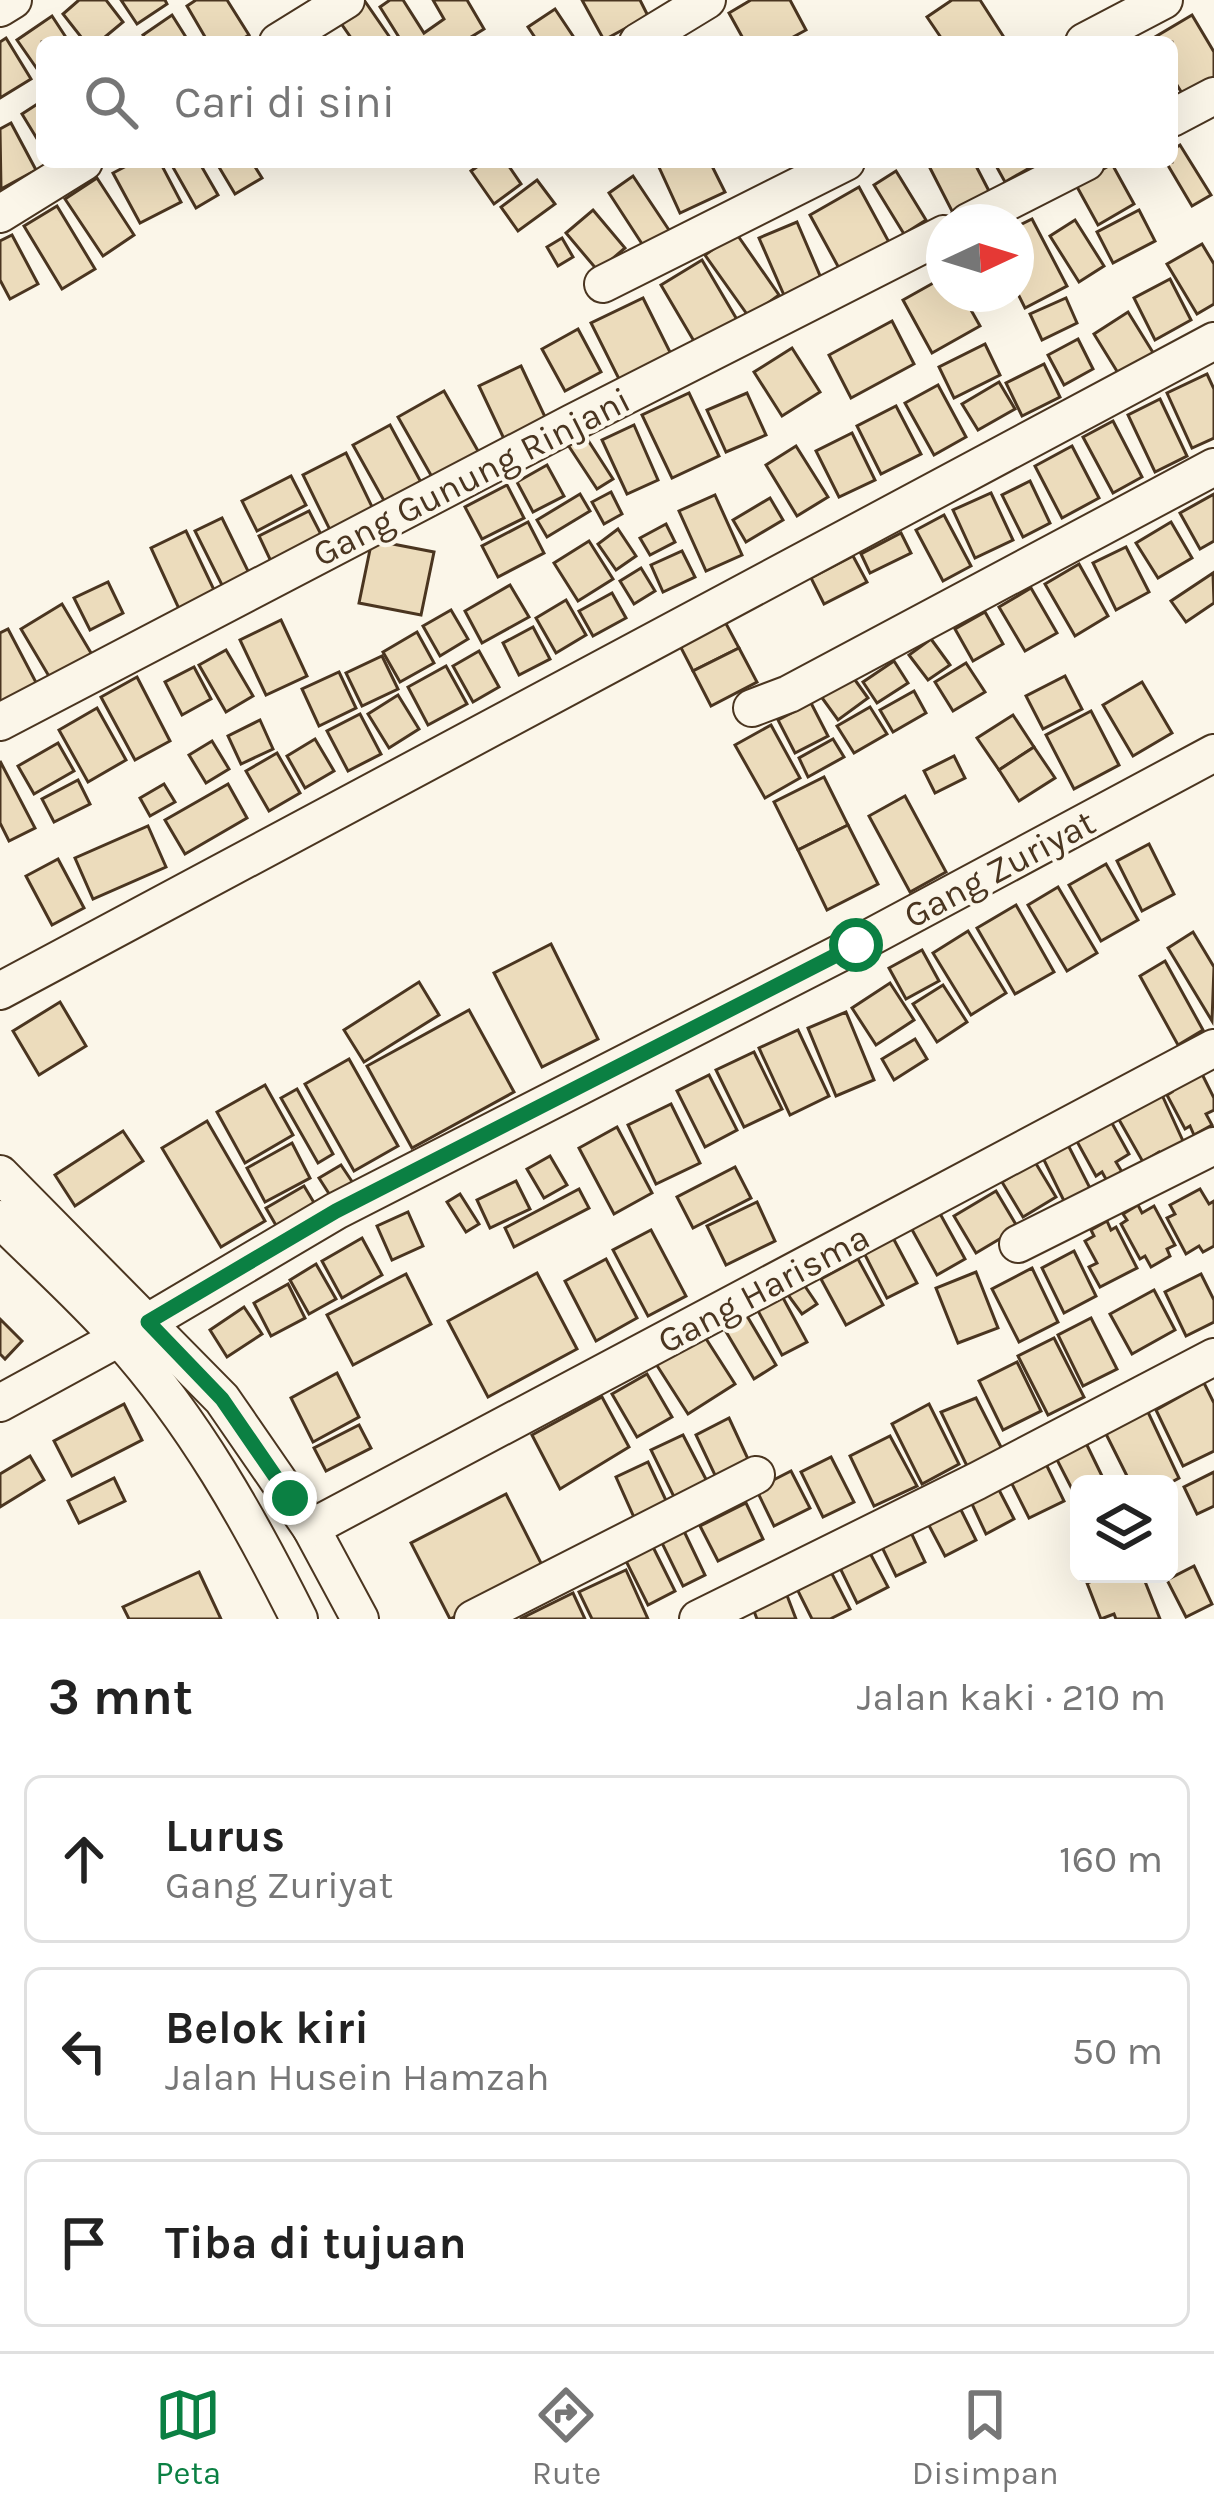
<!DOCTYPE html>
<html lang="id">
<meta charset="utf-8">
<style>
body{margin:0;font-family:Karla,sans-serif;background:#f6f6f6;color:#222}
.controls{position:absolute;right:36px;bottom:36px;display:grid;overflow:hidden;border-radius:18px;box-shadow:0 12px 48px #0002}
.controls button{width:108px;height:108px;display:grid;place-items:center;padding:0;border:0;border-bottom:3px solid #e0e0e0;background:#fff;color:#222;font:60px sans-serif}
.compass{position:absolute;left:926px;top:204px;width:108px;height:108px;border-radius:50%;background:#fff;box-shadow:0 12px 48px #0002;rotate:86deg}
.stop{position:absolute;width:36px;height:36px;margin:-27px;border:9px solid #0b8043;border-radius:50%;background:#fff}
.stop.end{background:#0b8043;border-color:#fff;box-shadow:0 3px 12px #0008}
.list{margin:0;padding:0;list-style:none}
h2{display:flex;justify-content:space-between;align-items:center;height:156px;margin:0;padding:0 48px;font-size:51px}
h2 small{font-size:39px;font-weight:400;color:#767676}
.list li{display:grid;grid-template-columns:78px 1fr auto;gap:36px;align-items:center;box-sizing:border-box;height:168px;margin:0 24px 24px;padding:0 24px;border:3px solid #e0e0e0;border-radius:18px}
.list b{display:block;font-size:45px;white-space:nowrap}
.list p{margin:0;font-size:39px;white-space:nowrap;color:#767676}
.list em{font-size:39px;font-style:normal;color:#767676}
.icon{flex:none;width:66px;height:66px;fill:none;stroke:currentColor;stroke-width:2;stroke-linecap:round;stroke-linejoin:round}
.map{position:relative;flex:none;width:1214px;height:1619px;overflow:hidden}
.search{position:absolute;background:#fff;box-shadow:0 12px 48px #0002;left:36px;right:36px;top:36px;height:132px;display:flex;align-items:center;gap:30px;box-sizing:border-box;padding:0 42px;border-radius:18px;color:#767676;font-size:45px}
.sheet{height:732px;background:#fff}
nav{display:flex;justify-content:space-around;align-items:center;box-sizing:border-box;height:168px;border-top:3px solid #e0e0e0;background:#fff;font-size:33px;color:#767676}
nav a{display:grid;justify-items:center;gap:6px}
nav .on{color:#0b8043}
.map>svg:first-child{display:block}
</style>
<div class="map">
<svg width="1214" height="1619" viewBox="0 0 1214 1619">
<rect width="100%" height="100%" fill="#fbf6e9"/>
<!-- building -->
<g fill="#ecdcbc" stroke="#4a3520" stroke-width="3">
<path d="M79,0H106L123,22L99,42H85L63,14Z"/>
<path d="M121,0H165L167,4L137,24Z"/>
<path d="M196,0H227L249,35L237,42H208L187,6Z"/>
<path d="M364,0L393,42H354L338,19Z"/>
<path d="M390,0H403L424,33L444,19L433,0H467L484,29L463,42H402L380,7Z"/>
<path d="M582,0H640L648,16L604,40Z"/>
<path d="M751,0H790L806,30L784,42H745L729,13Z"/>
<path d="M952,0H980L1007,42H944L927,17Z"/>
<path d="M555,9L577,42H538L528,27Z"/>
<path d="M172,15L189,42H147L143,35Z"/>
<path d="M1192,15L1214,52V81L1185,98L1172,77V42L1150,40Z"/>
<path d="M52,16L69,42H42V76L17,40Z"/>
<path d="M6,38L31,79L0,98V42Z"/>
<path d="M42,101V147L22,114Z"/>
<path d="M11,123L36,170L1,189L0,129Z"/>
<path d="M1180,145L1211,195L1192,206L1166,162H1172V150Z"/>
<path d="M134,162H160L181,202L140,223L113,173Z"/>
<path d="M170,162H199L218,195L196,208Z"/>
<path d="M216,162H252L262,178L235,194Z"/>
<path d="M484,162H506L521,184L494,204L471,171Z"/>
<path d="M665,162H710L725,192L680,213L658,165Z"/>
<path d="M936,162H974L990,193L953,213L929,166Z"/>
<path d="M994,162H1031L1033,166L1005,182Z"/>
<path d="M1112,164L1134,204L1098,225L1076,185Z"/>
<path d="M896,171L926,220L904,234L874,185Z"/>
<path d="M633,176L671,233L646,250L609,193Z"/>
<path d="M97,178L134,235L103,256L65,199Z"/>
<path d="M537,180L555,204L518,231L501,207Z"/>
<path d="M859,187L890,244L840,270L810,215Z"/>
<path d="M57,206L95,269L62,289L24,226Z"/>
<path d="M593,210L625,248L598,271L566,233Z"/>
<path d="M1139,210L1155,241L1113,263L1097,232Z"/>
<path d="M1032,219L1067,286L1025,308L1016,290V227Z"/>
<path d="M1075,220L1104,266L1079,282L1050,236Z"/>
<path d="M797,222L824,285L787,302L759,238Z"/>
<path d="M736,233L779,295L749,317L705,255Z"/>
<path d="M12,235L38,284L10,299L0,280V241Z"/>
<path d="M562,238L573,257L558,266L547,247Z"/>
<path d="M1202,244L1214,264V304L1197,314L1167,264Z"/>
<path d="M702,260L739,323L698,348L661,285Z"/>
<path d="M944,277V294H962L980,326L932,353L903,300Z"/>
<path d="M1170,279L1191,320L1155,340L1134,298Z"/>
<path d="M643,298L673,358L622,385L591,323Z"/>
<path d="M1066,298L1077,323L1042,340L1030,314Z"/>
<path d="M1128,312L1157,359L1123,381L1094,334Z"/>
<path d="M892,321L914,364L851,398L829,355Z"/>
<path d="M578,329L601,372L565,391L542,349Z"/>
<path d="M1078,339L1093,369L1064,385L1048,355Z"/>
<path d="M985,344L1000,375L954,398L939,367Z"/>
<path d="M792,348L820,392L782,416L754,372Z"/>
<path d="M1044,364L1060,397L1022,416L1006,383Z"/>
<path d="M521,366L547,421L505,441L479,386Z"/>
<path d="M1207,374L1214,389V438L1192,448L1167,393Z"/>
<path d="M999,382L1015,409L978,430L962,404Z"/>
<path d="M938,385L966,437L934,455L905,403Z"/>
<path d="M444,391L482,458L436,484L398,417Z"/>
<path d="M689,393L719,456L672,478L642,415Z"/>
<path d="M747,393L766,435L726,452L707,410Z"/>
<path d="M1160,399L1187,456L1155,472L1128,415Z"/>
<path d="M896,406L921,454L881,474L857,426Z"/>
<path d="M1113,421L1142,477L1113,493L1083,437Z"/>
<path d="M390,425L423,486L387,506L353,445Z"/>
<path d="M634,425L658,480L627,494L602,440Z"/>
<path d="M852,433L875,480L839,497L816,451Z"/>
<path d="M584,434L613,479L597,489L568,445Z"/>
<path d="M796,446L828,497L797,516L766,465Z"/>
<path d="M1072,446L1099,498L1062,518L1035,466Z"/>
<path d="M346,453L376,515L333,536L303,475Z"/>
<path d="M547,465L564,496L533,512L517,482Z"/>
<path d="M291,476L306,505L257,531L242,501Z"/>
<path d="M1030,481L1050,523L1023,537L1002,495Z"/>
<path d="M507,485L524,518L482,539L465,507Z"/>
<path d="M611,492L622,514L604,524L592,502Z"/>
<path d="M991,493L1013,540L975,558L953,510Z"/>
<path d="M580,494L590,511L547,537L537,520Z"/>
<path d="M1214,494V541L1200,549L1180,513Z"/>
<path d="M715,495L742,555L706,571L679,511Z"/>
<path d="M770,498L783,520L746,542L733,520Z"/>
<path d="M309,511L327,546L276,572L259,536Z"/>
<path d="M944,515L971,566L943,581L916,530Z"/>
<path d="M222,518L250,575L224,589L195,531Z"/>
<path d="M528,522L544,553L498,577L482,546Z"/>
<path d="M1171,522L1192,558L1158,578L1136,543Z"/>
<path d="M666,524L675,542L650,555L640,538Z"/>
<path d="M618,529L636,556L616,570L598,544Z"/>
<path d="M186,531L216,594L180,611L151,548Z"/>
<path d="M901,533L911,553L870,573L861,554Z"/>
<path d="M372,540L434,552L421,615L359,603Z"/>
<path d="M589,541L613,579L578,601L554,563Z"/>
<path d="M1126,547L1149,592L1116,610L1093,563Z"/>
<path d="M682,551L695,577L663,592L651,565Z"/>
<path d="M853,556L867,582L824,604L811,578Z"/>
<path d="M1079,564L1108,616L1075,636L1045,584Z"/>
<path d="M641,568L655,591L634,604L620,581Z"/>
<path d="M1213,573L1214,603L1186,622L1171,601Z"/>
<path d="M108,582L123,613L90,630L74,598Z"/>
<path d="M510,585L529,617L482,643L465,611Z"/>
<path d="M1031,588L1057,633L1025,651L999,607Z"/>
<path d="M612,593L626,618L593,636L579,611Z"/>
<path d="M566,600L586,635L556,653L536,618Z"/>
<path d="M62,604L94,658L53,683L21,629Z"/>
<path d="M451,610L468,639L440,656L423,626Z"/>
<path d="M985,612L1003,644L973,661L955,629Z"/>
<path d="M723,618L739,648L693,671L678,642Z"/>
<path d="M281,620L307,676L266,695L240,640Z"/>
<path d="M533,627L550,659L519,675L503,643Z"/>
<path d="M8,629L40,690L0,711V633Z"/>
<path d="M417,632L434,663L400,682L383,652Z"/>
<path d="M931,639L950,665L928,680L909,655Z"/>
<path d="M739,648L757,682L711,706L693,671Z"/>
<path d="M226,650L253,696L226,712L199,665Z"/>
<path d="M479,651L499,687L473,702L453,666Z"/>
<path d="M382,656L398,689L362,706L346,673Z"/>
<path d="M894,661L908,683L877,703L863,682Z"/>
<path d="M966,663L985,692L953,711L935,682Z"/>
<path d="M446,666L467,704L428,725L408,687Z"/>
<path d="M194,667L211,699L182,715L165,682Z"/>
<path d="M339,672L356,708L319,726L302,689Z"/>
<path d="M850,673L868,698L838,720L820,695Z"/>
<path d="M1065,676L1082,709L1043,729L1026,696Z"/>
<path d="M137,677L170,741L135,760L101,697Z"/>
<path d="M1142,682L1172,733L1133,756L1103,705Z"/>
<path d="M914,691L926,713L893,732L880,710Z"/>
<path d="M398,695L419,729L389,748L368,714Z"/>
<path d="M811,703L828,736L795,753L778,720Z"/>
<path d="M870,707L887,734L854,753L837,726Z"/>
<path d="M97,708L126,760L88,782L59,730Z"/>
<path d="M1091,711L1119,765L1074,789L1046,735Z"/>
<path d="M360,714L381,754L348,771L327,731Z"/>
<path d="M1013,715L1034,747L999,770L977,738Z"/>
<path d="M260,720L273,749L241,764L228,736Z"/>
<path d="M771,725L800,778L765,798L735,745Z"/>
<path d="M315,739L334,771L305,788L287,756Z"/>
<path d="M833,739L844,757L808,777L799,758Z"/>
<path d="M212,741L229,769L206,783L189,755Z"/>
<path d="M58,743L74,771L34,794L18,766Z"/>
<path d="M1034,747L1055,778L1019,801L999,770Z"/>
<path d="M277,753L300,793L269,811L246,771Z"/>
<path d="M954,756L965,778L935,793L924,771Z"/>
<path d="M0,761L35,828L9,841L0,823Z"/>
<path d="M824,777L848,825L798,850L774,802Z"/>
<path d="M78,780L90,804L54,822L42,799Z"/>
<path d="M164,784L175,802L150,816L140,798Z"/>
<path d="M228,784L247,818L185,854L165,820Z"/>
<path d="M905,796L946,872L910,892L869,816Z"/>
<path d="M848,825L878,884L827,910L798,850Z"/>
<path d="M148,826L166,867L93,899L75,858Z"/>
<path d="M1149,844L1174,894L1142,911L1117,861Z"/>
<path d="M58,859L84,908L52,925L26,876Z"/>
<path d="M1106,864L1138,920L1101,941L1069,885Z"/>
<path d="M1058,887L1097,953L1067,971L1028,905Z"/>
<path d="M1016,905L1054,972L1015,994L977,928Z"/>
<path d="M968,931L1006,993L971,1015L933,953Z"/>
<path d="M1193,932L1214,967L1212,1021L1168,948Z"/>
<path d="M551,944L598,1039L542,1067L494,973Z"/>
<path d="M922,950L939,981L906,999L889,968Z"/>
<path d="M1165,961L1203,1030L1178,1045L1140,976Z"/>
<path d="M419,982L439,1015L364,1062L344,1030Z"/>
<path d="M890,983L914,1020L876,1045L852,1008Z"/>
<path d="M943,985L967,1022L937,1042L913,1004Z"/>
<path d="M60,1002L86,1046L39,1075L13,1031Z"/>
<path d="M469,1010L514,1092L412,1148L367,1066Z"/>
<path d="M846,1012L874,1080L836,1096L808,1028Z"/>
<path d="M798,1030L829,1096L790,1115L759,1048Z"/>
<path d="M915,1039L927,1059L894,1080L882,1059Z"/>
<path d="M754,1052L782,1109L744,1127L716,1070Z"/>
<path d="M349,1059L398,1146L354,1171L305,1084Z"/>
<path d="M1200,1070L1214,1098V1110L1206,1114L1212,1125L1194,1135L1190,1126L1185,1129L1167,1095L1172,1092L1169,1085Z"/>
<path d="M709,1075L737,1130L705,1147L677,1091Z"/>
<path d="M1157,1084L1183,1141L1164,1161L1159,1152L1143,1162L1113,1109Z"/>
<path d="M265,1085L293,1135L245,1163L217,1112Z"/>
<path d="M297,1089L333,1154L318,1163L281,1098Z"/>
<path d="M671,1104L700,1163L656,1184L628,1125Z"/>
<path d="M1108,1116L1129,1154L1116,1162L1122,1172L1107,1181L1102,1172L1096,1176L1074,1136Z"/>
<path d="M207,1121L265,1221L221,1247L162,1148Z"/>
<path d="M617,1127L652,1193L614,1214L579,1148Z"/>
<path d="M123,1131L143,1161L75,1206L55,1175Z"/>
<path d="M1066,1141L1091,1190L1065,1203L1041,1154Z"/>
<path d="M292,1143L310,1178L265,1202L247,1168Z"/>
<path d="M550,1156L567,1185L544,1198L527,1169Z"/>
<path d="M1035,1162L1056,1197L1023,1217L1002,1182Z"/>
<path d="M341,1165L357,1189L335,1203L319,1178Z"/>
<path d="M735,1167L751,1198L693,1228L677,1197Z"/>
<path d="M516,1181L530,1209L490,1228L477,1200Z"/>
<path d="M304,1186L319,1211L281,1234L266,1208Z"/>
<path d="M579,1189L589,1208L514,1247L505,1228Z"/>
<path d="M1200,1189L1209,1204L1214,1201V1246L1203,1252L1199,1246L1186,1254L1167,1218L1175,1214L1170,1205Z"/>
<path d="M996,1191L1018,1228L976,1253L954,1216Z"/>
<path d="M460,1194L479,1224L466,1232L447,1202Z"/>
<path d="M757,1202L775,1241L726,1265L707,1226Z"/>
<path d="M1138,1205L1142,1213L1154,1206L1175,1245L1167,1249L1170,1256L1151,1267L1145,1256L1140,1259L1121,1224L1127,1220L1123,1214Z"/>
<path d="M938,1210L965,1259L937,1275L910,1226Z"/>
<path d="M408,1212L423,1246L392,1260L377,1226Z"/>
<path d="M1107,1221L1111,1230L1116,1227L1137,1268L1100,1287L1089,1267L1097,1263L1085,1241L1094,1236L1091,1230Z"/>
<path d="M651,1230L686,1296L648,1316L613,1250Z"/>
<path d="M892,1236L917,1283L887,1298L863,1251Z"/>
<path d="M362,1238L382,1275L342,1298L322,1261Z"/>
<path d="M1074,1251L1096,1296L1064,1313L1042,1268Z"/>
<path d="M606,1259L637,1318L596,1341L565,1281Z"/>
<path d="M858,1259L883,1305L846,1325L821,1279Z"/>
<path d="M316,1264L336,1299L309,1314L290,1280Z"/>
<path d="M1032,1268L1058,1322L1019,1342L992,1289Z"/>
<path d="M976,1272L998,1328L958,1343L936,1288Z"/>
<path d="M537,1273L577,1349L488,1397L448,1321Z"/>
<path d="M796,1273L817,1304L802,1314L780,1284Z"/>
<path d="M406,1274L431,1324L353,1365L327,1315Z"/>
<path d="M1201,1274L1214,1300V1322L1186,1336L1165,1292Z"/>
<path d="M288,1284L305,1318L271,1336L254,1303Z"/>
<path d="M1154,1290L1175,1330L1132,1354L1110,1314Z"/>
<path d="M782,1296L807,1342L782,1355L757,1309Z"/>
<path d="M244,1307L262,1334L227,1357L210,1330Z"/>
<path d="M747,1316L776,1365L754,1379L725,1330Z"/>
<path d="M1091,1318L1117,1369L1083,1386L1058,1335Z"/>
<path d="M0,1319L22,1341L5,1359L0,1354Z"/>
<path d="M703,1334L735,1384L688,1414L656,1364Z"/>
<path d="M1054,1338L1084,1397L1048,1415L1018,1356Z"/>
<path d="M1017,1362L1041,1411L1003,1430L979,1381Z"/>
<path d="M337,1373L359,1417L313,1442L291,1398Z"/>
<path d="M647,1374L672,1417L637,1437L612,1394Z"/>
<path d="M1204,1383L1214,1403V1451L1183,1466L1156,1410Z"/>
<path d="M602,1397L629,1447L560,1489L532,1435Z"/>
<path d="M976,1398L1003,1451L967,1466L941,1412Z"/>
<path d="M124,1404L142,1440L72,1476L54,1441Z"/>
<path d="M929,1404L959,1464L922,1484L892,1424Z"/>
<path d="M1147,1410L1179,1478L1168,1484H1131L1103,1428Z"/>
<path d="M729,1418L755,1474L723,1492L696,1435Z"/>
<path d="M359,1425L371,1448L326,1471L314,1448Z"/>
<path d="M683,1435L711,1489L679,1507L651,1450Z"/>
<path d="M890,1436L917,1486L874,1506L850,1456Z"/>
<path d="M1083,1437L1102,1476L1079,1484L1073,1491L1053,1452Z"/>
<path d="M30,1456L44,1480L0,1507V1474Z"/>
<path d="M831,1457L854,1502L823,1517L801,1472Z"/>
<path d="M648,1462L670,1509L637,1524L616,1477Z"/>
<path d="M1045,1462L1064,1501L1029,1518L1010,1480Z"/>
<path d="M791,1471L810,1508L774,1526L756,1489Z"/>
<path d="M1214,1472V1506L1197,1514L1184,1487Z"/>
<path d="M114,1478L125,1501L79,1523L68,1501Z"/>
<path d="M998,1488L1014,1519L986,1534L971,1502Z"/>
<path d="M506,1494L546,1573L450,1619L411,1543Z"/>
<path d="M956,1500L976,1540L945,1556L924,1516Z"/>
<path d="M746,1503L763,1539L718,1561L700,1526Z"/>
<path d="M907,1524L925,1562L896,1576L878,1539Z"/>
<path d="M682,1527L705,1575L683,1586L660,1539Z"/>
<path d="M649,1539L675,1591L648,1605L622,1553Z"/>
<path d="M870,1553L888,1587L857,1603L840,1568Z"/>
<path d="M828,1566L850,1609L830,1619H812L794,1583Z"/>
<path d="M1194,1566L1212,1604L1186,1617L1167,1580Z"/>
<path d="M626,1570L648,1619H592L579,1592Z"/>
<path d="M199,1572L221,1619H129L123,1607Z"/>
<path d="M1110,1574H1142L1160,1619H1116L1114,1614L1101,1619L1087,1583Z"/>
<path d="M783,1585L796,1619H757L749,1598Z"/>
<path d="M573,1593L585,1619H520Z"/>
</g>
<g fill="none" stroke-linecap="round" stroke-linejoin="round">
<!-- minor casing -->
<g stroke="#4a3520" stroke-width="40">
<g id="minor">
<path d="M0,8L13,0"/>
<path d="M278,42L346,0"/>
<path d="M638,42L707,0"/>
<path d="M1084,42L1164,0"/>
<path d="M1172,118L1214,96"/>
<path d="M0,214L84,162"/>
<path d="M968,222L1086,162"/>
<path d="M603,284L846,162"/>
<path d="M752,708L789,694L1214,467"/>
<path d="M0,722L572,423L944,234"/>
<path d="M0,991L1214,341"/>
<path d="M0,1174L222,1399L311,1528L360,1619"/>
<path d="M0,1219C39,1258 82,1296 119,1338C194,1421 249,1519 299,1619"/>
<path d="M1018,1244L1214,1146"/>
<path d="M148,1322L336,1211L856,945L1214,753"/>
<path d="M0,1403L119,1338"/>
<path d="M311,1528L1214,1048"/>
<path d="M473,1619L756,1475"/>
<path d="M698,1619L977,1481L1214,1357"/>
</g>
</g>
<!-- minor -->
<use href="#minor" stroke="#fbf6e9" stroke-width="36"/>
</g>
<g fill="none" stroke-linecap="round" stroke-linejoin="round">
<!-- route -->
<path stroke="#0b8043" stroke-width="15" d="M290,1498L222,1399L148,1322L336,1211L856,945"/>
</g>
<g text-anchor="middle" stroke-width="9" stroke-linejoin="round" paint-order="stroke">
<!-- street labels -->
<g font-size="36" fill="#4a3520" stroke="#fbf6e9">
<text transform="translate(471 476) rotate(-27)" y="13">Gang Gunung Rinjani</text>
<text transform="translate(999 868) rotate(-28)" y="13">Gang Zuriyat</text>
<text transform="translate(763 1288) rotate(-28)" y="13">Gang Harisma</text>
</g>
</g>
</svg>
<div class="controls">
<button><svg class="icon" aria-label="layers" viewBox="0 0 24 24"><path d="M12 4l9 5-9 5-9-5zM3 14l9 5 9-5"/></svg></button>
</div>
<svg class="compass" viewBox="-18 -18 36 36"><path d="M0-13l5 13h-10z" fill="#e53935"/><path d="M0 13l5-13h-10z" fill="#767676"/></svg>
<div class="stop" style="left:856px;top:945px"></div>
<div class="stop end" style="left:290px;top:1498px"></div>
<div class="search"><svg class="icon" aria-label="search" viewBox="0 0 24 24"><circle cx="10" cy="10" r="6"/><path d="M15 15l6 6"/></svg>Cari di sini</div>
</div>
<section class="sheet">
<h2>3 mnt<small>Jalan kaki · 210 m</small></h2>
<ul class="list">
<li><svg class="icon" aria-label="ahead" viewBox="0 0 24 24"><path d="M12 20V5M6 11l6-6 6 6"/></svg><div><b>Lurus</b><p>Gang Zuriyat</p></div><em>160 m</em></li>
<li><svg class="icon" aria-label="left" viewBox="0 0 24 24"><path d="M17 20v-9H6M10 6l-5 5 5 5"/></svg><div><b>Belok kiri</b><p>Jalan Husein Hamzah</p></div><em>50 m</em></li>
<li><svg class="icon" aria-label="arrive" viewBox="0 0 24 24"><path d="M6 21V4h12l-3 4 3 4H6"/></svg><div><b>Tiba di tujuan</b></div></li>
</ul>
</section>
<nav>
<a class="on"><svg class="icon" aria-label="map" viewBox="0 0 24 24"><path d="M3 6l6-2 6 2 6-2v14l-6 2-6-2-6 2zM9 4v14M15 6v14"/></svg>Peta</a>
<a><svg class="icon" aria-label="directions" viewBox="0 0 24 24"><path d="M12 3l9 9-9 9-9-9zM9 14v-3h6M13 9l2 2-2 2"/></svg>Rute</a>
<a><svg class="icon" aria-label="saved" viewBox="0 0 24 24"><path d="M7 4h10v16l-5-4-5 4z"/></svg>Disimpan</a>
</nav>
